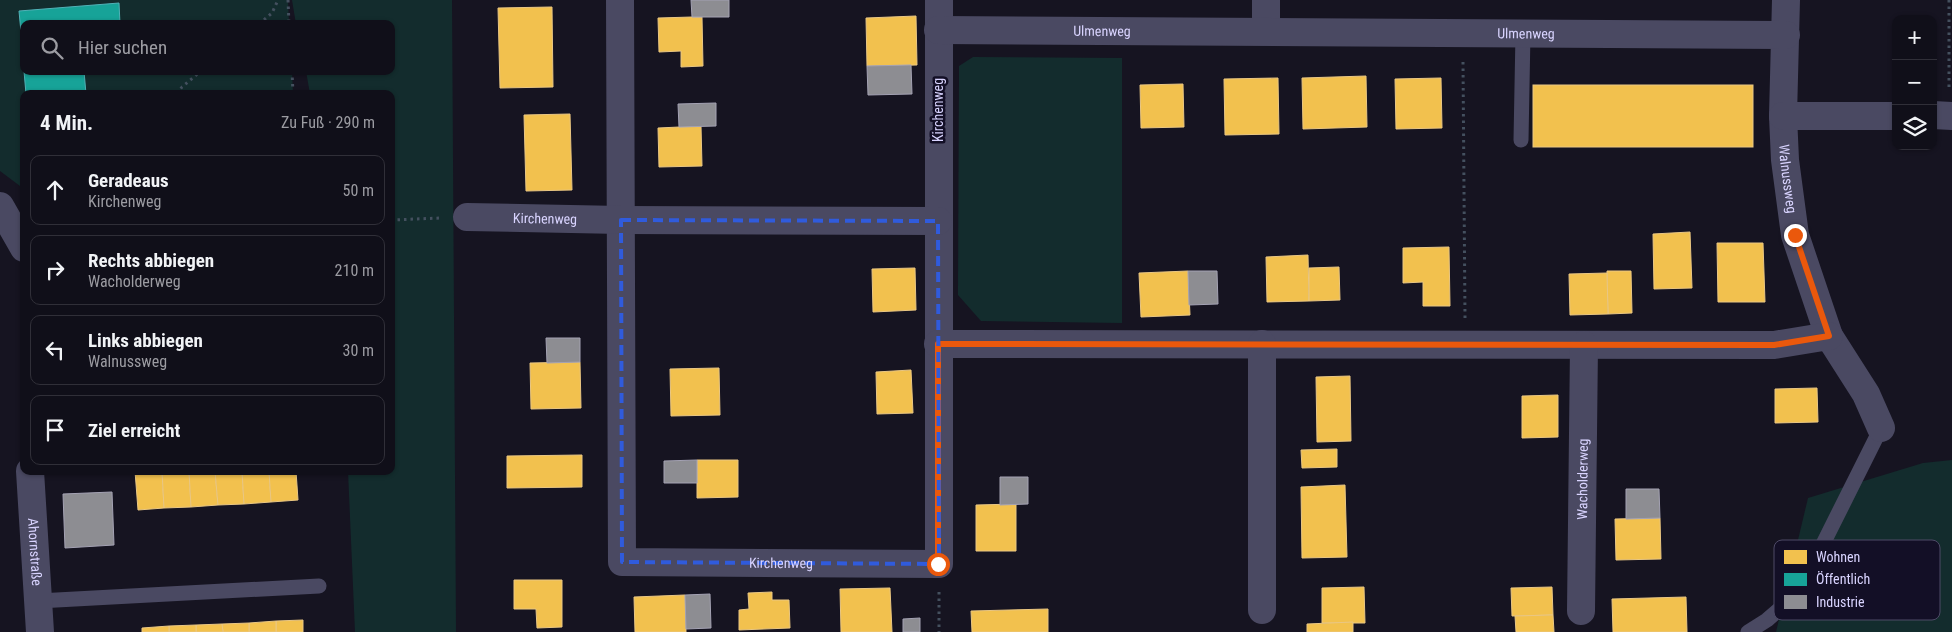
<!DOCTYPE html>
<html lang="de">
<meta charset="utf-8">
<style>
body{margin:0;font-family:"Roboto Condensed",sans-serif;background:#191822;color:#f1f3f6}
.controls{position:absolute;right:15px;top:15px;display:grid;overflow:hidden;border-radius:10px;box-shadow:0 1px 4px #0004}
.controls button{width:45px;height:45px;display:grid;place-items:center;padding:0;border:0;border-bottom:1px solid #302f38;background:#100f19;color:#f1f3f6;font:25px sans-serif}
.stop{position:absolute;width:15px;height:15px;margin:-11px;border:4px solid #ea580c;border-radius:50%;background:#fff}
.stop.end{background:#ea580c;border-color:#fff;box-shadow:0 1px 5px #0008}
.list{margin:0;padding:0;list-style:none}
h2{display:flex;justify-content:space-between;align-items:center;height:65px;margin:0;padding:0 20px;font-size:21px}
h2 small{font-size:16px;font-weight:400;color:#9c9ca2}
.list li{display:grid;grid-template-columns:32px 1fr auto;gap:15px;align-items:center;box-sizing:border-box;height:70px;margin:0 10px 10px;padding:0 10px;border:1px solid #302f38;border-radius:10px}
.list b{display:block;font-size:19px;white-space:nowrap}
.list p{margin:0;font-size:16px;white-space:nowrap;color:#9c9ca2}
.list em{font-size:16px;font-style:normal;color:#9c9ca2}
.icon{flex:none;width:28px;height:28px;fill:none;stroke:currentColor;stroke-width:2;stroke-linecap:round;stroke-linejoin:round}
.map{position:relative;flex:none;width:1952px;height:632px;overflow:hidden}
.search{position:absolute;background:#100f19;box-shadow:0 1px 4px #0004;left:20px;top:20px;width:375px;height:55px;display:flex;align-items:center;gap:12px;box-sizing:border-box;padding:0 18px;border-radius:10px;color:#9c9ca2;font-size:19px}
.panel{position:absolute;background:#100f19;box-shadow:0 1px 4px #0004;left:20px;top:90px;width:375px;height:385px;border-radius:10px}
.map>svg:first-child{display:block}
</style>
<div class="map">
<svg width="1952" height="632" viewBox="0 0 1952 632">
<rect width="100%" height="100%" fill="#161421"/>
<!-- green -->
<g fill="#132c2d">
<path d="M0,0H288L289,24H24V71H292L293,94H24V189L0,171Z"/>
<path d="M292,0H452L456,632H355L348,471H391V94H310L306,71H391V24H296Z"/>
<path d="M973,57L1122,58V323L981,321L958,295L959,66Z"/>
<path d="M1952,460V632H1776L1808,498L1923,463Z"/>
</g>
<!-- homes -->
<g fill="#f2c14e" stroke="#eac783">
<path d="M552,7L553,87L500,88L498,8Z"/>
<path d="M916,16L917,65L867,66L866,18Z"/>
<path d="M692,17H702L703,66L681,67V51L659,52L658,18Z"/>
<path d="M1366,76L1367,127L1303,129L1302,78Z"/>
<path d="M1278,78L1279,134L1225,135L1224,79Z"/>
<path d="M1441,78L1442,128L1396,129L1395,79Z"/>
<path d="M1183,84L1184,127L1141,128L1140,85Z"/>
<rect x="1533" y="85" width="220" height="62"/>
<path d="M570,114L572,190L526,191L524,115Z"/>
<path d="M701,126L702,166L659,167L658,128Z"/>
<path d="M1690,232L1692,288L1654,289L1653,234Z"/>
<path d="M1717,243H1763L1765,302H1718Z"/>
<path d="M1449,247L1450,306H1423V282L1403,283V248Z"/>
<path d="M1308,255L1309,301L1267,302L1266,257Z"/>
<path d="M1339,267L1340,300L1309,301V268Z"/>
<path d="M915,268L916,310L873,312L872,269Z"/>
<path d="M1188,271L1190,315L1141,317L1139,273Z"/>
<path d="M1607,271H1631L1632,313L1608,314Z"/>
<path d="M1607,273L1608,314L1570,315L1569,274Z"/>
<path d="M580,362L581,408L531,409L530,363Z"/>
<path d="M719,368L720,415L671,416L670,369Z"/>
<path d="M911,370L913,413L877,414L876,372Z"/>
<path d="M1350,376L1351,441L1317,442L1316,377Z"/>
<path d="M1817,388L1818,422L1775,423V389Z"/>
<path d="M1558,395V437L1522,438V396Z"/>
<path d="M1337,449V467L1302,468L1301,450Z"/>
<path d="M582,455V487L507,488V456Z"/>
<path d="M697,460H738V497L697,498Z"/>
<path d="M135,471H162L164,508L138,510Z"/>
<path d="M162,471H189L191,507L164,508Z"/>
<path d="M189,471H215L218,505L191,507Z"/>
<path d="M215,471H242L244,504L218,505Z"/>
<path d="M242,471H269L271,502L244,504Z"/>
<path d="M269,471H296L298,500L271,502Z"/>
<path d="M1345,485L1347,557L1302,558L1301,487Z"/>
<path d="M1016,504V551H976V505Z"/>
<path d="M1660,518L1661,559L1616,560L1615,519Z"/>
<path d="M514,580H562V627L537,628L536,609H514Z"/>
<path d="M1364,587L1365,623H1322V588Z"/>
<path d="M1552,587L1553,615L1512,616L1511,588Z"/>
<path d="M890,588L892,632H841L840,589Z"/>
<path d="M772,592V600H789L790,628L739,630V610L749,609L748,593Z"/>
<path d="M685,595L686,632H635L634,597Z"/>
<path d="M1686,597L1687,632H1613L1612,599Z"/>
<path d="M1048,609V632H972L971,611Z"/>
<path d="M1553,615L1554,632H1516L1515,616Z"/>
<path d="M303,620V632H276V621Z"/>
<path d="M276,621V632H249V623Z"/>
<path d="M1353,622V632H1307V624Z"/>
<path d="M249,623V632H223L222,624Z"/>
<path d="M222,624L223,632H196V625Z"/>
<path d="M196,625V632H169V626Z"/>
<path d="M169,626V632H142V628Z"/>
</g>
<!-- public -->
<g fill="#17a398" stroke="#51b2b7">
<path d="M119,3L120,24H24V64L19,11Z"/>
<path d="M24,71H84L86,94H26Z"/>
</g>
<!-- industry -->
<g fill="#8d8d92" stroke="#a4a2b3">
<path d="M691,0H729V17H692Z"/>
<path d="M911,65L912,94L868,95L867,66Z"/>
<path d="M716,103V126L679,127L678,104Z"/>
<path d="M1188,271H1217L1218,304L1189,305Z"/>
<path d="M546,338H580V362L547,363Z"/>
<path d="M697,460V483H664V461Z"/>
<path d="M1000,477H1028V504L1000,505Z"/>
<path d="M1626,489H1659L1660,518L1626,519Z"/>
<path d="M112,492L114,545L65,548L63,494Z"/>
<path d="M710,594L711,628L686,629L685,595Z"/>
<path d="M920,618V632H903V619Z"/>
</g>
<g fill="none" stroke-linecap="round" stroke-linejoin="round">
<!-- path -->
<g stroke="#44505f" stroke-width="3" stroke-dasharray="2.5 4" stroke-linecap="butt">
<path d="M288,0L289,24"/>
<path d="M1949,0V87"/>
<path d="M259,24L272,13L278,0"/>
<path d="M292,71L293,94"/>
<path d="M177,94L182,87L201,71"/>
<path d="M391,220L441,218"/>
<path d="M1465,318L1463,62H1466"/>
<path d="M939,592V632"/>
</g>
<!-- lane -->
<g stroke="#4a4962" stroke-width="15">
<path d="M1521,140L1523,33"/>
<path d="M38,601L319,586"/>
<path d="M1748,632L1767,620L1799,592L1881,428"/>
</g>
<!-- street -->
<g stroke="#4a4962" stroke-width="28">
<path id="s1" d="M620,0L622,562L939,564V0"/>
<path d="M1266,0V31"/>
<path id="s2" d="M1786,0L1783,116L1785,160L1795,235L1829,336L1866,394L1881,428"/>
<path id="s3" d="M938,30L1786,35"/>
<path d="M1933,115L1952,116"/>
<path d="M1783,116H1896"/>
<path d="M0,206L24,248"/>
<path id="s4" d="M467,217L621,220L938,221"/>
<path d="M938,344L1774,345L1829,336"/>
<path d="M1262,344V610"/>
<path id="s5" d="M30,471L40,632"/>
<path id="s6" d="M1581,611L1584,345"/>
</g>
</g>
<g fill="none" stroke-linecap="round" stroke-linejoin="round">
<!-- route -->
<path stroke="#ea580c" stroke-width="6" d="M938,564V344L1774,345L1829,336L1795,235"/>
</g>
<!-- marked area -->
<path fill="none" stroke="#305bdc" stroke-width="4" stroke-dasharray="10 6" stroke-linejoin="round" d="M621,220L938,221L939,564L622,562Z"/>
<g text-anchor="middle" stroke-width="5" stroke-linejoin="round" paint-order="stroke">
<!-- street labels -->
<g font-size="14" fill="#d9d4ff" stroke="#130f26">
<text dy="5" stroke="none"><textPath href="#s3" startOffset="164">Ulmenweg</textPath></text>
<text dy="5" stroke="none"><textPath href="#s3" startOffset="588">Ulmenweg</textPath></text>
<text transform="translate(938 110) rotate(-90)" y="5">Kirchenweg</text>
<text dy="5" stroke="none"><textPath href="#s2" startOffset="179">Walnussweg</textPath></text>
<text dy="5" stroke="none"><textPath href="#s4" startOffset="78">Kirchenweg</textPath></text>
<text dy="5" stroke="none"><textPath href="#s6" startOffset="132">Wacholderweg</textPath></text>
<text dy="5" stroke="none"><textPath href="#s5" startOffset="81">Ahornstraße</textPath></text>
<text dy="5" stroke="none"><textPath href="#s1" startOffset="721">Kirchenweg</textPath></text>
</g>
</g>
<!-- legend -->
<rect x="1774" y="540" width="166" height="80" rx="8" fill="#130f26" stroke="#4e4a67" stroke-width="1"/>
<rect x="1784" y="550" width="23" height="14" fill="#f2c14e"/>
<rect x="1784" y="573" width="23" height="13" fill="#17a398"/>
<rect x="1784" y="595" width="23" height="14" fill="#8d8d92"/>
<g font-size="14" fill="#d9d4ff">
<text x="1816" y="562">Wohnen</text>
<text x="1816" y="584">Öffentlich</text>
<text x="1816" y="607">Industrie</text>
</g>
</svg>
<div class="controls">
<button>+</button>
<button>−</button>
<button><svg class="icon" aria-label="layers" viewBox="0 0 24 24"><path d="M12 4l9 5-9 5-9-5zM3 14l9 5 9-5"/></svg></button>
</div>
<div class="stop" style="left:938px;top:564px"></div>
<div class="stop end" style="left:1795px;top:235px"></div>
<div class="search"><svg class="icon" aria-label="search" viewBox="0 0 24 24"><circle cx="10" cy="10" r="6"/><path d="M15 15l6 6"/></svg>Hier suchen</div>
<section class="panel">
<h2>4 Min.<small>Zu Fuß · 290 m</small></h2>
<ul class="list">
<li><svg class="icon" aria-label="ahead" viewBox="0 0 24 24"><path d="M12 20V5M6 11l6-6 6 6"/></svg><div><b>Geradeaus</b><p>Kirchenweg</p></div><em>50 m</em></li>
<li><svg class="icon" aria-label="right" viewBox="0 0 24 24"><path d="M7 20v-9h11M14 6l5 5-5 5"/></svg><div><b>Rechts abbiegen</b><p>Wacholderweg</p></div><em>210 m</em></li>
<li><svg class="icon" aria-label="left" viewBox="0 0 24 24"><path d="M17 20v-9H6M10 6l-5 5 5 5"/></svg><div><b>Links abbiegen</b><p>Walnussweg</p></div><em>30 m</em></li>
<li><svg class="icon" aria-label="arrive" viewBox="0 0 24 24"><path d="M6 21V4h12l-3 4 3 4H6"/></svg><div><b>Ziel erreicht</b></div></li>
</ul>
</section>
</div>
